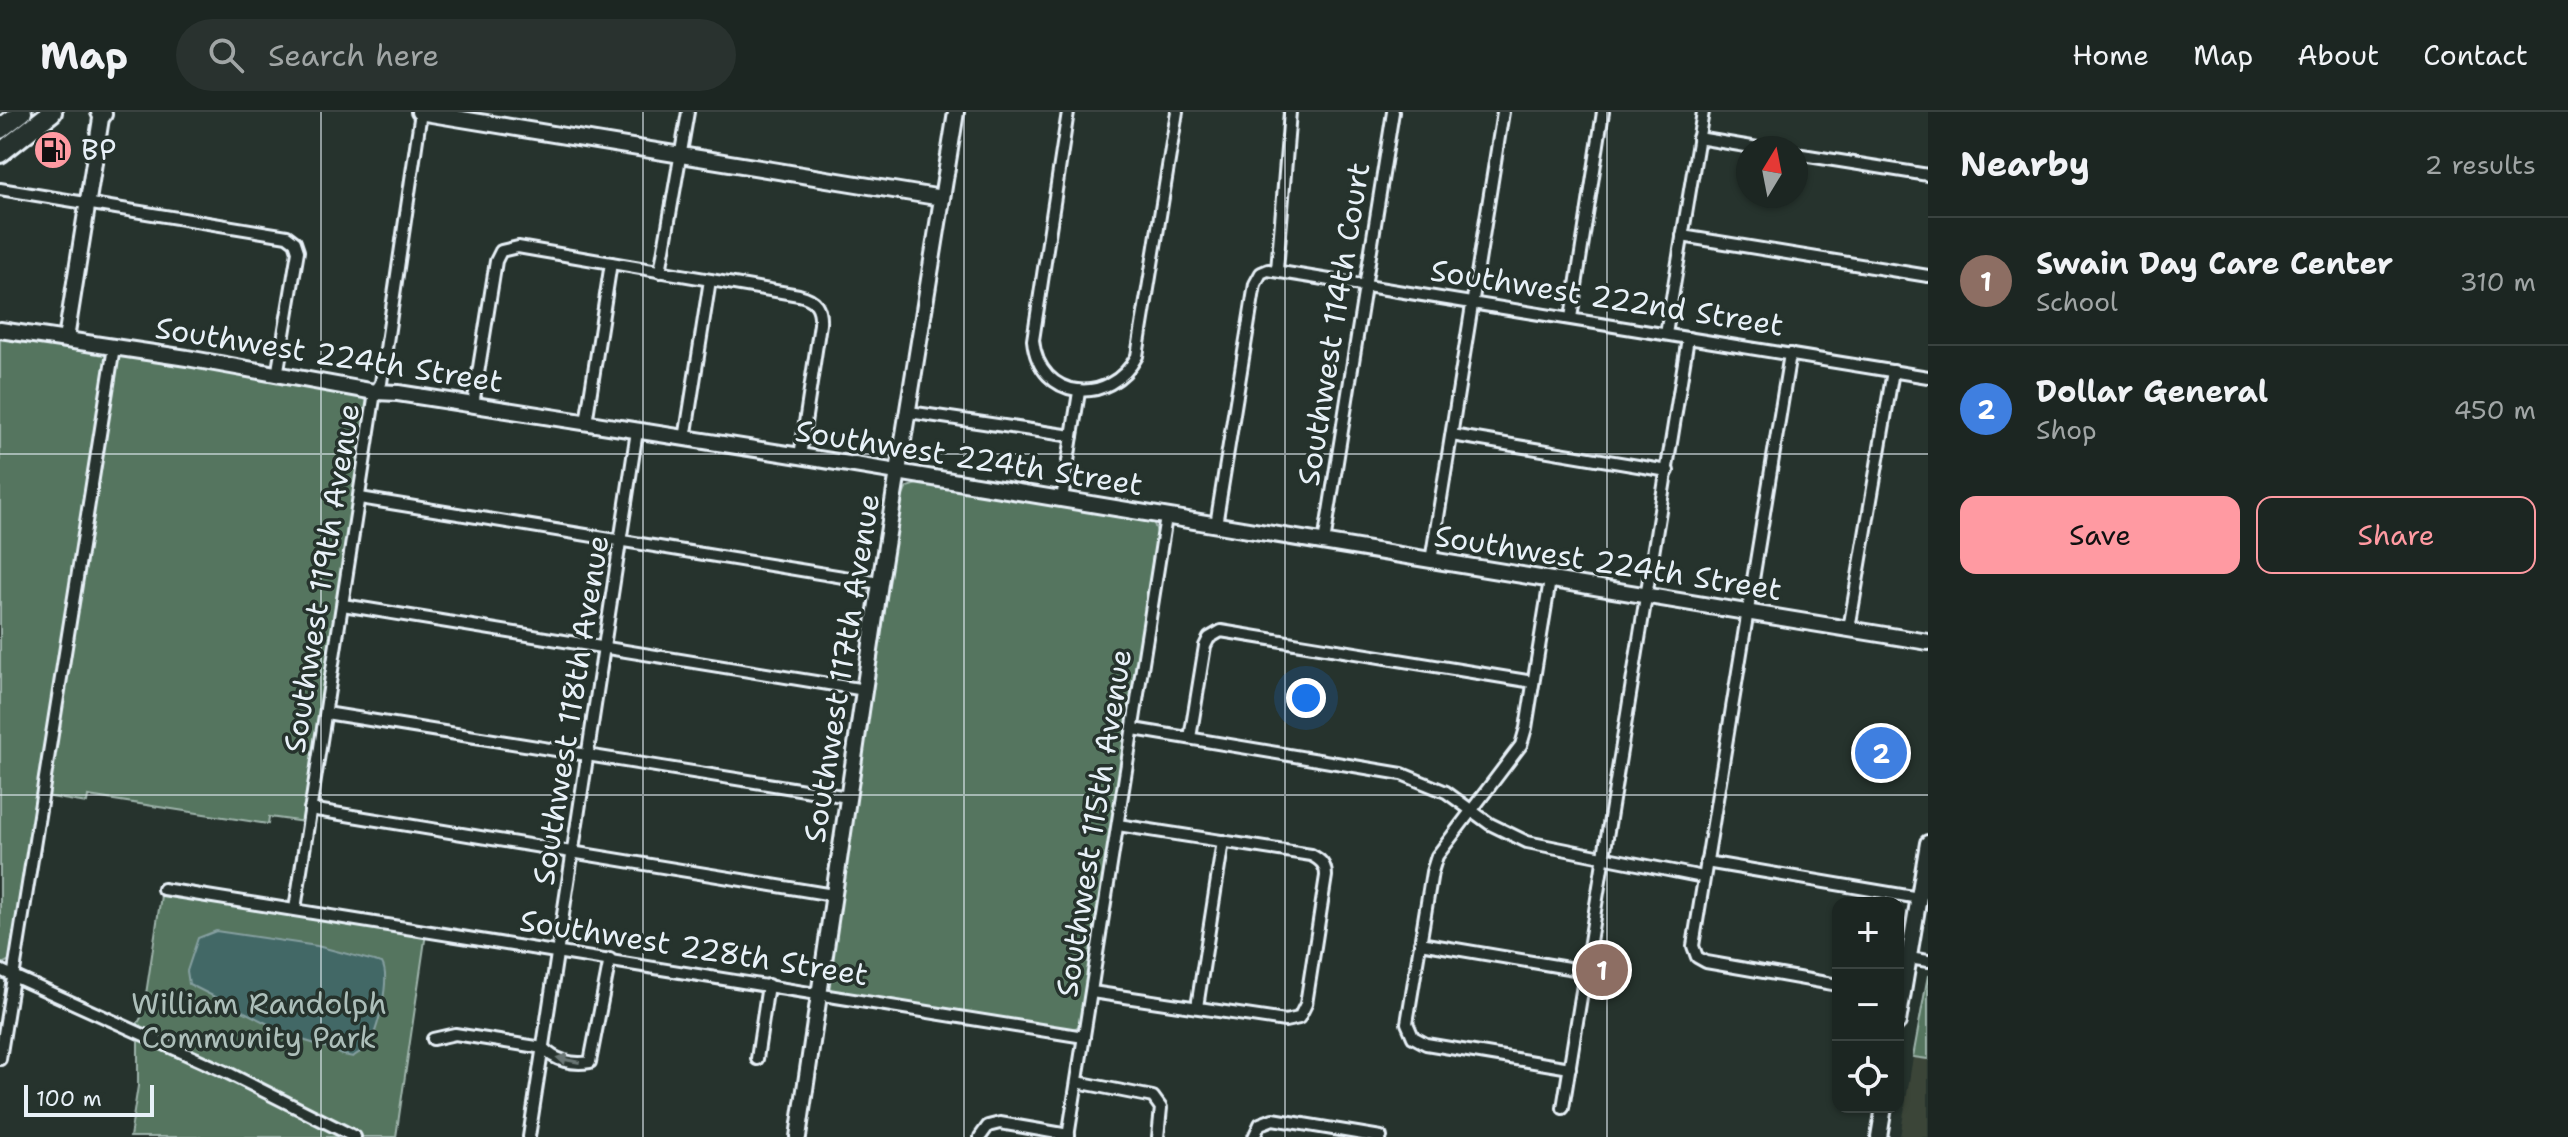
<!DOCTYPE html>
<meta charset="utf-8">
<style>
body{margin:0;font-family:"Shantell Sans",sans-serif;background:#29322f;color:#f1f3f6}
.controls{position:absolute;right:24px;bottom:24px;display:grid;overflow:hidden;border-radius:16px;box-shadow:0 2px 6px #0004}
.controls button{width:72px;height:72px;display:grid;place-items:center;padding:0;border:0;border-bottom:2px solid #3a4340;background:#1c2622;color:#f1f3f6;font:40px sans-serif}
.compass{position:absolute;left:1736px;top:24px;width:72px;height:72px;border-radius:50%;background:#1c2622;box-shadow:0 2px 6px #0004;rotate:10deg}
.scale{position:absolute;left:24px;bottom:20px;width:130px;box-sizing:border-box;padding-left:8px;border:4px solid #e8f1f8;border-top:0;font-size:22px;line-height:28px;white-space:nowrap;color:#e8f1f8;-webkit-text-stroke:6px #26332d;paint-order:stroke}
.you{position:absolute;left:1306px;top:586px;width:28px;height:28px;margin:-20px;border:6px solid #fff;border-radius:50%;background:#1a73e8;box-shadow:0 0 0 12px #1a73e833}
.badge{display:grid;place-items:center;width:52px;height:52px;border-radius:50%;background:#ff9aa2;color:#fff;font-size:26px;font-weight:700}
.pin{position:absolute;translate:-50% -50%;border:4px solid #fff;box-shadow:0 2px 8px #0006}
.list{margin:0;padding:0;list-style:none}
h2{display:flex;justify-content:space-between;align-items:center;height:104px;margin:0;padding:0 32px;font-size:34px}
h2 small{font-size:26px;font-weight:400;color:#a0a5a5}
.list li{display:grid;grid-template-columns:52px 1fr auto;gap:24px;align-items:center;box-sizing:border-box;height:128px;padding:0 32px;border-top:2px solid #3a4340}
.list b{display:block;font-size:30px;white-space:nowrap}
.list p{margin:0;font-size:26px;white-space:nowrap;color:#a0a5a5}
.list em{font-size:26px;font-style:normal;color:#a0a5a5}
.actions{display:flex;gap:16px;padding:24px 32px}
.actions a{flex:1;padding:18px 0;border:2px solid #ff9aa2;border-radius:16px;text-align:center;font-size:28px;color:#ff9aa2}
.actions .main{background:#ff9aa2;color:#111}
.icon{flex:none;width:44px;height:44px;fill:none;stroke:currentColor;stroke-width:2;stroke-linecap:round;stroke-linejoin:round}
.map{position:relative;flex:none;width:1928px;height:1025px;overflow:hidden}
header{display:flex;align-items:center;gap:48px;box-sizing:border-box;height:112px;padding:0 40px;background:#1c2622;border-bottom:2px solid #3a4340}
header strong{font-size:38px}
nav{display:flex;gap:44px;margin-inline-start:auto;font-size:28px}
.search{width:560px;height:72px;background:#29322f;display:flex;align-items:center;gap:20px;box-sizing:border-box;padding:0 28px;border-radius:44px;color:#a0a5a5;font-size:30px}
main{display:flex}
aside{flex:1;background:#1c2622}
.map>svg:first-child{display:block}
</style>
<header>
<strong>Map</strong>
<div class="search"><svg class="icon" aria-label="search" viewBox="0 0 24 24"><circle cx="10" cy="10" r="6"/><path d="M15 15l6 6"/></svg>Search here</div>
<nav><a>Home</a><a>Map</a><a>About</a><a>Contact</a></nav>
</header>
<main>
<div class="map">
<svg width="1928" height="1025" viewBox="0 0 1928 1025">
<rect width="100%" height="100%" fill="#26332d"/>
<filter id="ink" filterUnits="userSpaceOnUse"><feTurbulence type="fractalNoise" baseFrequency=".0125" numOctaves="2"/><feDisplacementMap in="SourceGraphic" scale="16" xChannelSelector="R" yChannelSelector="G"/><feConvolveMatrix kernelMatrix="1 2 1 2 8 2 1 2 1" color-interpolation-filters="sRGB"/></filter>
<g filter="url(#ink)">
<!-- built -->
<path fill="#3b4439" d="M1913,945L1928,947V1025H1900Z"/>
<!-- green -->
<g fill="#55755e" stroke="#9eb3ab" stroke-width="2">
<path d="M0,225L351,280L364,284L370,293L305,710L269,705L268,712L88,684L87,691L39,683L12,847L0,853Z"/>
<path d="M920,371L1153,409L1158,423L1082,912L1072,918L838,881L830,877L825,868L898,394L907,375Z"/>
<path d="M162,777L426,821L396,1025H130L138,974V911L143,902Z"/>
<path d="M1928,863V947L1913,945Z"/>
</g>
<!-- water -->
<path fill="#436866" stroke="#859fa0" stroke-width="2" d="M216,819L317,834L382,851C391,866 378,919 368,934C364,939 357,941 353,945L339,942L335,938L296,926L189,872L187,859L198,826Z"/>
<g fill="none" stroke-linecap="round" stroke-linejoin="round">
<!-- street casing -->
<g stroke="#e8f1f8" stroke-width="16">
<g id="street">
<path d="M1068,0L1033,228C1039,289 1110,295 1137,244L1177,0"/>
<path d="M1698,26L1758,36"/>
<path d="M1796,42L1928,63"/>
<path d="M0,77L287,124L295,130L298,139L277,264"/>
<path d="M1682,124L1928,164"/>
<path d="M1277,158L1290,0"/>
<path d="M660,160L688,0"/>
<path d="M1571,206L1603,0"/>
<path d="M1666,222L1703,0"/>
<path d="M1790,242L1693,834L1697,845L1706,850L1838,873"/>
<path d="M473,293L496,149L501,139L518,135L799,183C816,187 821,195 820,212L800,344"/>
<path d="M909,300L1072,324"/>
<path d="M586,311L611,151"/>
<path d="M1452,323L1668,359"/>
<path d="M685,327L710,168"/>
<path d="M360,386L880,471"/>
<path d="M1062,387L1079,280"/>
<path d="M1216,413L1255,172L1261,161L1268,158L1928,265"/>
<path d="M1324,431L1393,0"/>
<path d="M1431,449L1503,0"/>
<path d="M1550,468L1526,616L1521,633L1437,744L1432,760L1407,911L1413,925L1426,932L1570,956"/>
<path d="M343,493L865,578"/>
<path d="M1849,517L1893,259"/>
<path d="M326,601L848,685"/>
<path d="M1134,617L1402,662L1446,680L1490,712L1527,730L1703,765"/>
<path d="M1190,626L1205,534L1209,526L1221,519L1533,570"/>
<path d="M310,697L833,783"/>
<path d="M1706,750L1919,786"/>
<path d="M163,777L1084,925"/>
<path d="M295,797L375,280L381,271L421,0"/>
<path d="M1420,831L1586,859"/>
<path d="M1909,846L1928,849"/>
<path d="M0,858L228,961L355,1025"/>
<path d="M1092,880L1285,909L1299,906L1306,892L1326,764C1326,753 1321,748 1311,743L1118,713"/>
<path d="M1197,895L1223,729"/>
<path d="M433,927L455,922L543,936"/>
<path d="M543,936C555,949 573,953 590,950L610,847"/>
<path d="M0,947L114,235"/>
<path d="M757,947L768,873"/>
<path d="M1077,970L1153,985L1161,996L1158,1025"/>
<path d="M1563,996L1688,226"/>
<path d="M529,1025L637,319"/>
<path d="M980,1025L988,1014L1000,1011L1069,1023"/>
<path d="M1068,1025L1166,405"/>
<path d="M1254,1025L1260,1012L1273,1007L1381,1025"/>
</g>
</g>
<!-- secondary casing -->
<g stroke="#e8f1f8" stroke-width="20">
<g id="secondary">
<path d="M419,0L942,86"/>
<path d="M0,218L187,246L375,280L398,281L800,344L1928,530"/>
<path d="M66,227L102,0"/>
<path d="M1898,910L1928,731"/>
<path d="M798,1025L880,471L956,0"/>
<path d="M1879,1025L1884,995"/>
</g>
</g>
<!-- highway casing -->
<g stroke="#e8f1f8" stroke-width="24">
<g id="highway">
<path d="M101,0L102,2"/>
<path d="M0,17L22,0"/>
<path d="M0,41L52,0"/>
</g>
</g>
<!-- street -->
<use href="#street" stroke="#26332d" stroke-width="10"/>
<!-- secondary -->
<use href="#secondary" stroke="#26332d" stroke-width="14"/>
<!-- highway -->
<use href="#highway" stroke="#26332d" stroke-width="18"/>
</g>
<!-- one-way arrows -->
<defs><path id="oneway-solid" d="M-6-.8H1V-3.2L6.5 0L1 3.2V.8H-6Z" transform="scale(2)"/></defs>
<use fill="#6a7674" href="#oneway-solid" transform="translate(568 948) rotate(-168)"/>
</g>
<!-- grid -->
<path fill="none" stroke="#e8f1f8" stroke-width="2" stroke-opacity="0.55" d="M321,0V1025M643,0V1025M964,0V1025M1285,0V1025M1607,0V1025M0,342H1928M0,683H1928"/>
<!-- icons -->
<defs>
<g id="fuel-disc" transform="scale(2)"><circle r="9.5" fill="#ff9aa2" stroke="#26332d"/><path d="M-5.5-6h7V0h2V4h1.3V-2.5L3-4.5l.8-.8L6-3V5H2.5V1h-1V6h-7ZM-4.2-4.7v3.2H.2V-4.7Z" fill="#111"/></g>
</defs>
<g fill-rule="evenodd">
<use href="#fuel-disc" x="53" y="38"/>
</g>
<g text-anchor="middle" stroke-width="7" stroke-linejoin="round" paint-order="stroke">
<!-- poi labels -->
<g font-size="30" fill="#e8f1f8" stroke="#26332d" text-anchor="start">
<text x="81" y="48">BP</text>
</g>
<!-- street labels -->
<g font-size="30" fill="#e8f1f8" stroke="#26332d">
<text transform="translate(1607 186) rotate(9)" y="10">Southwest 222nd Street</text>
<text transform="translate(1334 212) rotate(-81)" y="10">Southwest 114th Court</text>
<text transform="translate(329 243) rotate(9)" y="10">Southwest 224th Street</text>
<text transform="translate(969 346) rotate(9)" y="10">Southwest 224th Street</text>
<text transform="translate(1608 451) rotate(9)" y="10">Southwest 224th Street</text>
<text transform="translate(322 466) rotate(-81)" y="10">Southwest 119th Avenue</text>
<text transform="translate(842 556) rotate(-81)" y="10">Southwest 117th Avenue</text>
<text transform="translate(571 598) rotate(-81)" y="10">Southwest 118th Avenue</text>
<text transform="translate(1094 711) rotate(-81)" y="10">Southwest 115th Avenue</text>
<text transform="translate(694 836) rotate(9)" y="10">Southwest 228th Street</text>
</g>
<!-- park labels -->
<g font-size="30" fill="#adbfba" stroke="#26332d">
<text x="259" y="902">William Randolph<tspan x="259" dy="34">Community Park</tspan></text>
</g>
</g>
</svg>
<div class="controls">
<button>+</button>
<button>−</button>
<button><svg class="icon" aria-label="locate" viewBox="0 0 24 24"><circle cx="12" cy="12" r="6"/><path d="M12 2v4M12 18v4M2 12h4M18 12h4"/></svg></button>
</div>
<svg class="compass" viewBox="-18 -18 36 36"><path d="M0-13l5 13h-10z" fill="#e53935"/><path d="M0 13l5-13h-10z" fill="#a0a5a5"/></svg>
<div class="scale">100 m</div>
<div class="you"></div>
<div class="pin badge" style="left:1602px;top:858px;background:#8d6e63">1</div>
<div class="pin badge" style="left:1881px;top:641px;background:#3f7fe0">2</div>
</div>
<aside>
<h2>Nearby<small>2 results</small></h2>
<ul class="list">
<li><span class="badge" style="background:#8d6e63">1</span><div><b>Swain Day Care Center</b><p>School</p></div><em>310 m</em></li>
<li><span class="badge" style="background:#3f7fe0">2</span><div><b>Dollar General</b><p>Shop</p></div><em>450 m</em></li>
</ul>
<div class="actions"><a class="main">Save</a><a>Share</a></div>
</aside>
</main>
